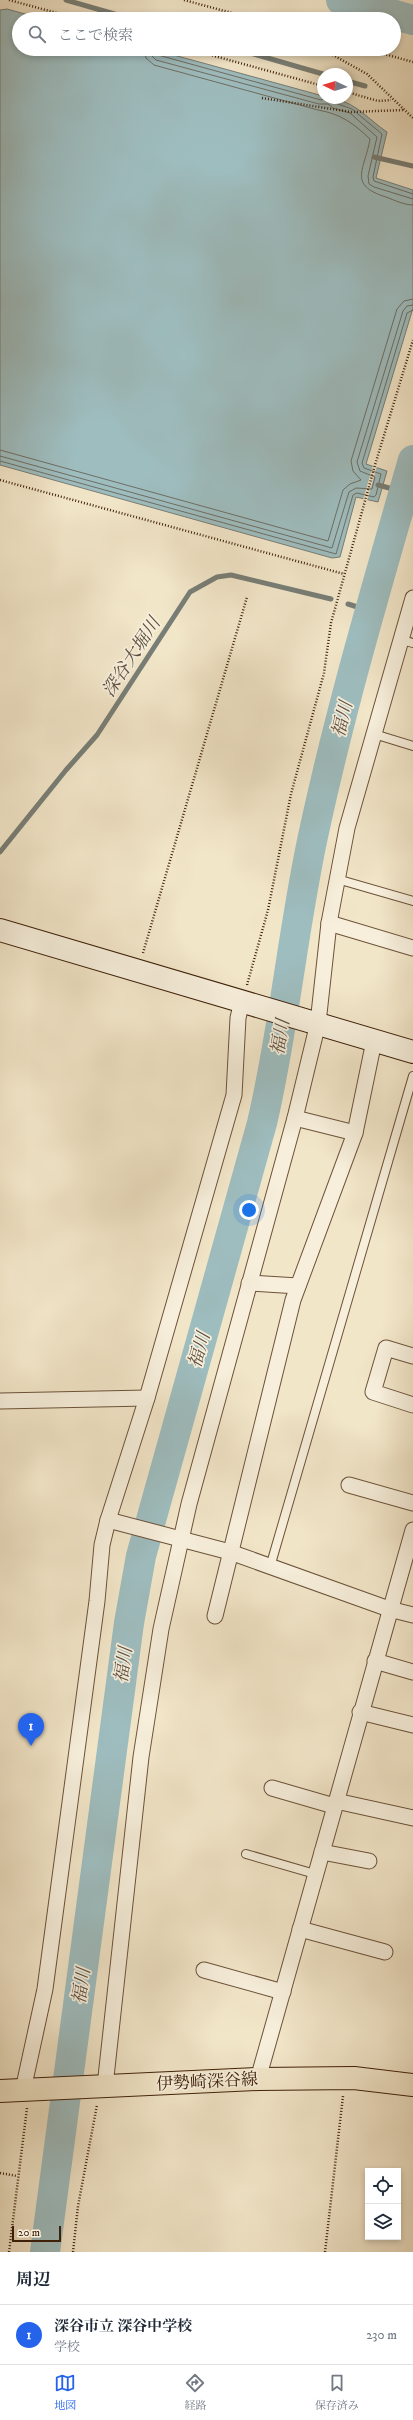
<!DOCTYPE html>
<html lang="ja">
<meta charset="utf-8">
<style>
body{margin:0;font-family:"IM FELL DW Pica","Noto Serif JP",serif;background:#f2f2f3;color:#1f2937}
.controls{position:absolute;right:12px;bottom:12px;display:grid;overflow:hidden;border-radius:0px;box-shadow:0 2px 6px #0003}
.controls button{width:36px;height:36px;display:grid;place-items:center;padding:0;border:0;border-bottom:1px solid #e0e1e3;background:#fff;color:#1f2937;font:20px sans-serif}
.compass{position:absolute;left:317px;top:68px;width:36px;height:36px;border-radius:50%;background:#fff;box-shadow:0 2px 6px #0003;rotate:274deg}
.scale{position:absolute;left:12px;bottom:10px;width:49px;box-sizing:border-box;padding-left:4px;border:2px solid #3f2009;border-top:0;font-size:11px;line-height:14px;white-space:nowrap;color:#3f2009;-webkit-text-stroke:3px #f7efdc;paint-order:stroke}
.you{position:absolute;left:249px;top:1210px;width:14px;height:14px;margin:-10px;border:3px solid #fff;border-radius:50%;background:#1a73e8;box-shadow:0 0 0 6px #1a73e833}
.badge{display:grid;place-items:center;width:26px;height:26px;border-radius:50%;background:#2563eb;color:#fff;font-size:13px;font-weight:700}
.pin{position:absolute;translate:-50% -33px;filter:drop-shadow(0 1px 2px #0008)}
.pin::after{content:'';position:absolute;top:21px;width:14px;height:12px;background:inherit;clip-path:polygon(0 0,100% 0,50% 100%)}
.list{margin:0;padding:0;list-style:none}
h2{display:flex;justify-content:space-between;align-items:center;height:52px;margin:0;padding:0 16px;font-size:17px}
h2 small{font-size:13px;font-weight:400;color:#747a83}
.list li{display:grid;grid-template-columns:26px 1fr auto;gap:12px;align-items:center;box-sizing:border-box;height:60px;padding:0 16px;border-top:1px solid #e0e1e3}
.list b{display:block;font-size:15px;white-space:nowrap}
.list p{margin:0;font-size:13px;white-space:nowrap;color:#747a83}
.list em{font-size:13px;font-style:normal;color:#747a83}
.icon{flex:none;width:22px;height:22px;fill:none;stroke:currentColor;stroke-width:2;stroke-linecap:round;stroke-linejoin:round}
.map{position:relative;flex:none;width:413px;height:2252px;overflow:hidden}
.search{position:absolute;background:#fff;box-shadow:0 2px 6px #0003;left:12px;right:12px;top:12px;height:44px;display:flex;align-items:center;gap:10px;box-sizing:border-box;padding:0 14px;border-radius:22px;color:#747a83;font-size:15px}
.sheet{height:112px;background:#fff}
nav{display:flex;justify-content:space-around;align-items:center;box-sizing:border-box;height:56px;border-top:1px solid #e0e1e3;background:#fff;font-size:11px;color:#747a83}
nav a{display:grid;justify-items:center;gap:2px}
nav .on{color:#2563eb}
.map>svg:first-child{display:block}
</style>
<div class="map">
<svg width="413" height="2252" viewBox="0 0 413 2252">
<rect width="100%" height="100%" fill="#f2e6c9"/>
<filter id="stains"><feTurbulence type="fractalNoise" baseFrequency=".005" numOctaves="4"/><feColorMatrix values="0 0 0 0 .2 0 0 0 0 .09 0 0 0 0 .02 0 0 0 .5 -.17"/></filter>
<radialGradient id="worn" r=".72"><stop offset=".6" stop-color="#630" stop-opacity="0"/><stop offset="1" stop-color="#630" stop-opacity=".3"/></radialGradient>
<!-- water -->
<path fill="#9ebdbf" stroke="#787e76" d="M7,9L43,19H19V49H152L323,96V98C353,98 365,117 387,132L376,178L413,190V308L366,464L387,471L378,502L356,497L340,557L332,558L0,465V10Z"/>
<!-- pier -->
<path fill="#f2e6c9" d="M373,465L377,466L367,501L363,500Z"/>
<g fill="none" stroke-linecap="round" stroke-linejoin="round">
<!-- shore -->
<g stroke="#6e6e64" stroke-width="1">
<path d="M144,49L146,58L154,65L318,110C341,114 353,123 370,139C365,169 347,185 386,197C394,200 404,205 413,205"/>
<path d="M150,49L151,55L156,60L319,104H328L333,108L350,113L377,137L368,176L369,184L374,187L413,199"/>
<path d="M155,49L158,55L321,100L326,98"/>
<path d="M332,98L335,103L352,109L382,134L373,177L374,181L413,194"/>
<path d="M0,450L328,541L343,490L350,484L361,480L353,471L351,461L397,309L404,301L413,299"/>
<path d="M0,456L332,548L349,492L356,488L372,489L375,477L360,471L357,462L403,311L407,306L413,305"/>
<path d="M0,461L336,554L353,495L357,493L374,497L376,495L381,474L364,468L362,463L407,313L413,310"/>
</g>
<!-- stream -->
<g stroke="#787e76" stroke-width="5">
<path d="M66,0L132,19"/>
<path d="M236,49L323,74"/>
<path d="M347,81L365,86"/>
<path d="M374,157L413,166"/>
<path d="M378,485L404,492"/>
<path d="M348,604L370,611"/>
<path d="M0,852L66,770L97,735L190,592L217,577L231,575L331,599"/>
</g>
<!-- river -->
<g stroke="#9ebdbf" stroke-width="30">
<path d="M341,0L413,20"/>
<path d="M45,2252L129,1623L141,1556L262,1123C285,1025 293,925 315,827C342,703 378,582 413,460"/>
</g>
<!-- lane casing -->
<g stroke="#6c5239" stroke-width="10">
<g id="lane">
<path d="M401,640L413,643"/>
<path d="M374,734L413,746"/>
<path d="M337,879L413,901"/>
<path d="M270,1567L413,1076"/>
<path d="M246,1854L315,1874"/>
</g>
</g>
<!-- street casing -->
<g stroke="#6c5239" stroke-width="17">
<g id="street">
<path d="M329,923L413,948"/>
<path d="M295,1118L355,1133"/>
<path d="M249,1283L298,1286"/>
<path d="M413,1356L386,1348L373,1392L413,1405"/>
<path d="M0,1401L147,1398"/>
<path d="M349,1485L413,1503"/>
<path d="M108,1520L230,1552L389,1609L413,1615"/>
<path d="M215,1616L293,1300L355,1133L374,1041"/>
<path d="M375,1661L413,1672"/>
<path d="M360,1712L413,1725"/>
<path d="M272,1788L334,1806"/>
<path d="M336,1801L413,1818"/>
<path d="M322,1852L369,1861"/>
<path d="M300,1929L385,1952"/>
<path d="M204,1970L283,1992"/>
<path d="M258,2079L413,1530"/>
<path d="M105,2086L141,1757L161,1629L189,1504L295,1118L318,1023L329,923L347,828L413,598"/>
<path d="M23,2090L45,1989L97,1601L102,1545L108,1520L147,1398L234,1095L238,1018L242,1001"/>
</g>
</g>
<!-- secondary casing -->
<g stroke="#3f2009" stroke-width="24">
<path id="secondary" d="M0,930L413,1052"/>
</g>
<!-- primary casing -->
<g stroke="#3f2009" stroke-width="24">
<path id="primary" d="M0,2091L258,2079L354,2078L413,2085"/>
</g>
<!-- path -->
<g stroke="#3f2009" stroke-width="2.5" stroke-dasharray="1 2" stroke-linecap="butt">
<path d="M9,0L79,19"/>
<path d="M184,0L254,19"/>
<path d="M189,49L323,86"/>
<path d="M322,49L367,74L413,118"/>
<path d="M366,49L413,62"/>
<path d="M347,92L378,101L391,100"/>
<path d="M262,98L351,112L404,110"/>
<path d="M0,480L344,574"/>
<path d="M143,953L247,597"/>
<path d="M247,985L268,910L291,794L324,673L331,623L375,465L413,340"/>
<path d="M0,2173L17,2176"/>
<path d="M9,2252L27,2108"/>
<path d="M73,2252L78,2206L97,2105"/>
<path d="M325,2252L343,2096"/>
</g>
<!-- lane -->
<use href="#lane" stroke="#f7efdc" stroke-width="8"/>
<!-- street -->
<use href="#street" stroke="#f7efdc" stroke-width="15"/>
<!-- secondary -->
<use href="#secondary" stroke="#f7efdc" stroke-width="22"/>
<!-- primary -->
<use href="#primary" stroke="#f2e6c9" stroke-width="22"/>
</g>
<g text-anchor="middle" stroke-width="3.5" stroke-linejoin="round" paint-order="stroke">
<!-- street labels -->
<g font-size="17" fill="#3f2009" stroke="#f7efdc">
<text transform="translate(207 2081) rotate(-3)" y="6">伊勢崎深谷線</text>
</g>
<!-- water labels -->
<g font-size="18" font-style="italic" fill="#5c4f40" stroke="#f7efdc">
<text transform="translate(131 657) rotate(-57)" y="6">深谷大堀川</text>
<text transform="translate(342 719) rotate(-76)" y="6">福川</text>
<text transform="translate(280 1037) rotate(-81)" y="6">福川</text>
<text transform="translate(199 1350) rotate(-74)" y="6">福川</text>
<text transform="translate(123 1665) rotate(-82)" y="6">福川</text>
<text transform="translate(81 1986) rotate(-82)" y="6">福川</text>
</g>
</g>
<rect width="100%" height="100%" filter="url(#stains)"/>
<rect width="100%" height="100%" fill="url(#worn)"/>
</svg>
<div class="controls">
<button><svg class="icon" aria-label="locate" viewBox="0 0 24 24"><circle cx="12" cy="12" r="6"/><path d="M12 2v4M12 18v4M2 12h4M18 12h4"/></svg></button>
<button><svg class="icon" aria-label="layers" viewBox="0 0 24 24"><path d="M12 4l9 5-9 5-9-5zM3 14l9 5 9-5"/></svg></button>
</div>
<svg class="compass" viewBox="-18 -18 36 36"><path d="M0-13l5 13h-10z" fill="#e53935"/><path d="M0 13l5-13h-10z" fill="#747a83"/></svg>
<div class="scale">20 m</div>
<div class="you"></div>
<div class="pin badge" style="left:31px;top:1746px">1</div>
<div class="search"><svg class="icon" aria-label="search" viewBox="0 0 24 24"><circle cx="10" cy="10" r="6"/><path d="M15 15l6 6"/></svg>ここで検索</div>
</div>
<section class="sheet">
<h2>周辺<small></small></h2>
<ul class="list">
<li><span class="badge">1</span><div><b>深谷市立 深谷中学校</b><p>学校</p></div><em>230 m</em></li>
</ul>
</section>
<nav>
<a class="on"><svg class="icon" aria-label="map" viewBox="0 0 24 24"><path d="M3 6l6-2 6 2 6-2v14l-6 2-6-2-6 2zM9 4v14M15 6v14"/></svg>地図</a>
<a><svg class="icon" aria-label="directions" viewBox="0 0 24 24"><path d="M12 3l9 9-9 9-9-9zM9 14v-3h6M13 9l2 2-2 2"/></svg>経路</a>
<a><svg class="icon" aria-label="saved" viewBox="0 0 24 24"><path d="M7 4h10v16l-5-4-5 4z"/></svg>保存済み</a>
</nav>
